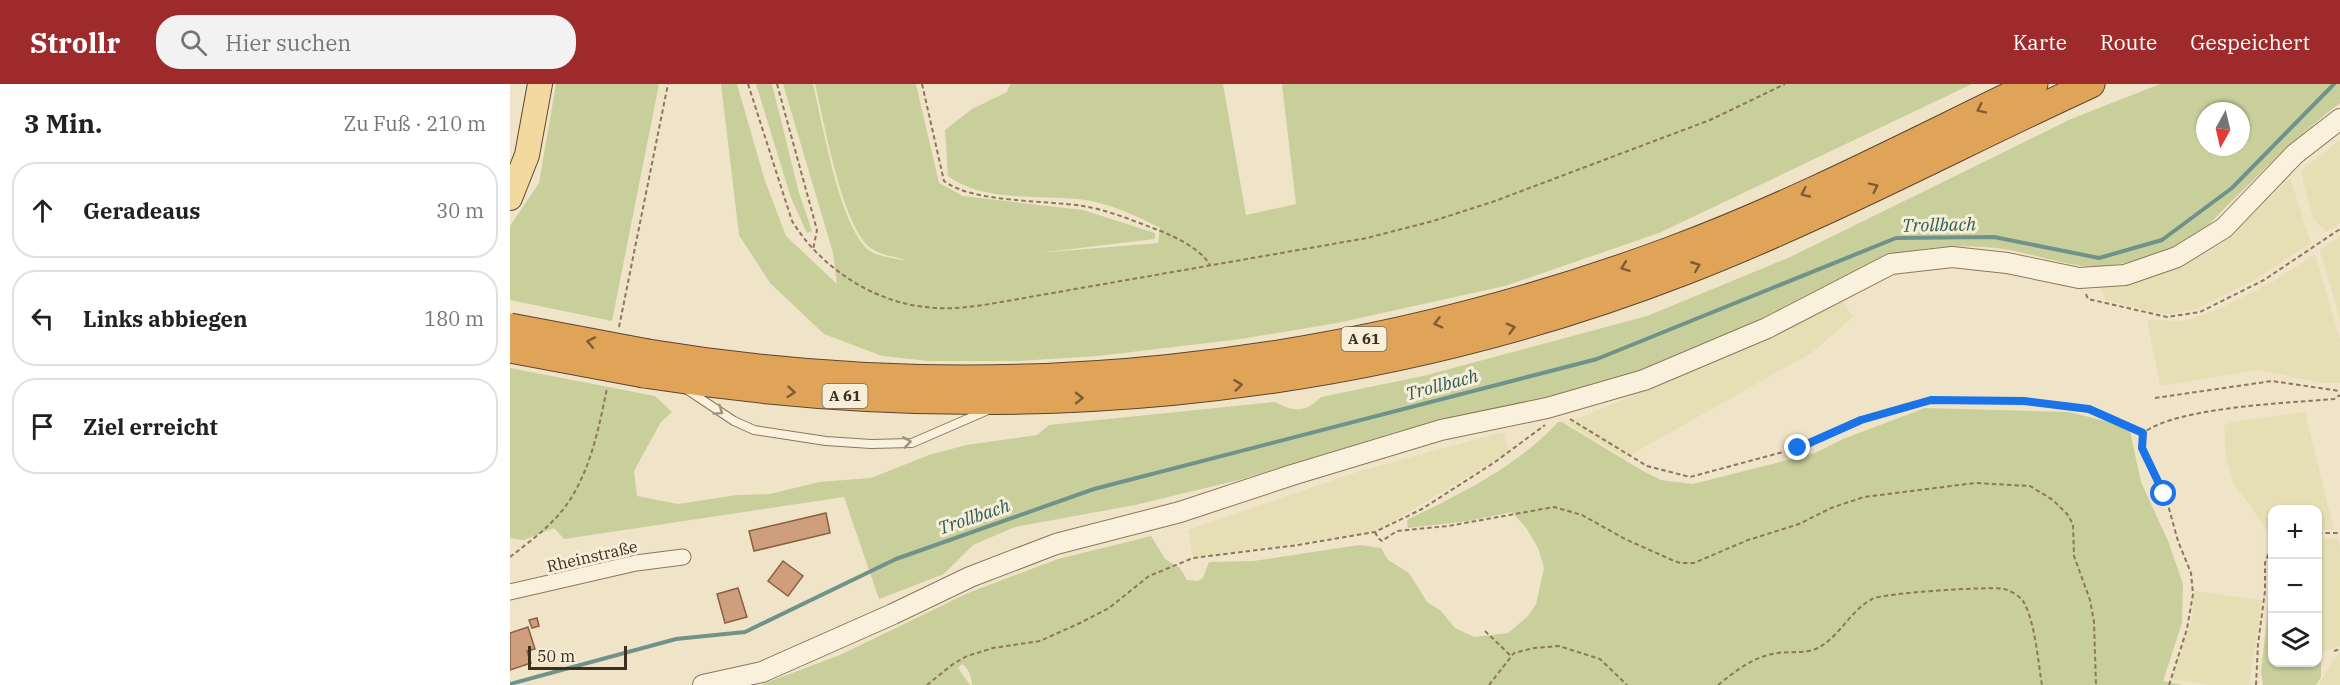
<!DOCTYPE html>
<html lang="de">
<meta charset="utf-8">
<style>
body{margin:0;font-family:"IBM Plex Serif",serif;background:#f2f2f2;color:#202124}
.controls{position:absolute;right:18px;bottom:18px;display:grid;overflow:hidden;border-radius:12px;box-shadow:0 2px 4px #0004}
.controls button{width:54px;height:54px;display:grid;place-items:center;padding:0;border:0;border-bottom:2px solid #e0e0e0;background:#fff;color:#202124;font:30px sans-serif}
.compass{position:absolute;left:1686px;top:18px;width:54px;height:54px;border-radius:50%;background:#fff;box-shadow:0 2px 4px #0004;rotate:188deg}
.scale{position:absolute;left:18px;bottom:15px;width:99px;box-sizing:border-box;padding-left:6px;border:3px solid #3d2e20;border-top:0;font-size:16px;line-height:21px;white-space:nowrap;color:#3d2e20;-webkit-text-stroke:4px #f7eed8;paint-order:stroke}
.stop{position:absolute;width:18px;height:18px;margin:-14px;border:4px solid #1a73e8;border-radius:50%;background:#fff}
.stop.end{background:#1a73e8;border-color:#fff;box-shadow:0 2px 6px #0008}
.list{margin:0;padding:0;list-style:none}
h2{display:flex;justify-content:space-between;align-items:center;height:78px;margin:0;padding:0 24px;font-size:26px}
h2 small{font-size:20px;font-weight:400;color:#757577}
.list li{display:grid;grid-template-columns:39px 1fr auto;gap:18px;align-items:center;box-sizing:border-box;height:96px;margin:0 12px 12px;padding:0 12px;border:2px solid #e0e0e0;border-radius:24px}
.list b{display:block;font-size:22px;white-space:nowrap}
.list em{font-size:20px;font-style:normal;color:#757577}
.icon{flex:none;width:33px;height:33px;fill:none;stroke:currentColor;stroke-width:2;stroke-linecap:round;stroke-linejoin:round}
.map{position:relative;flex:none;width:1830px;height:601px;overflow:hidden}
header{display:flex;align-items:center;gap:36px;box-sizing:border-box;height:84px;padding:0 30px;background:#9e2a2b;color:#fff}
header strong{font-size:28px}
nav{display:flex;gap:33px;margin-inline-start:auto;font-size:21px}
.search{width:420px;height:54px;background:#f2f2f2;display:flex;align-items:center;gap:15px;box-sizing:border-box;padding:0 21px;border-radius:24px;color:#757577;font-size:22px}
main{display:flex}
aside{flex:1;background:#fff}
.map>svg:first-child{display:block}
</style>
<header>
<strong>Strollr</strong>
<div class="search"><svg class="icon" aria-label="search" viewBox="0 0 24 24"><circle cx="10" cy="10" r="6"/><path d="M15 15l6 6"/></svg>Hier suchen</div>
<nav><a>Karte</a><a>Route</a><a>Gespeichert</a></nav>
</header>
<main>
<aside>
<h2>3 Min.<small>Zu Fuß · 210 m</small></h2>
<ul class="list">
<li><svg class="icon" aria-label="ahead" viewBox="0 0 24 24"><path d="M12 20V5M6 11l6-6 6 6"/></svg><div><b>Geradeaus</b></div><em>30 m</em></li>
<li><svg class="icon" aria-label="left" viewBox="0 0 24 24"><path d="M17 20v-9H6M10 6l-5 5 5 5"/></svg><div><b>Links abbiegen</b></div><em>180 m</em></li>
<li><svg class="icon" aria-label="arrive" viewBox="0 0 24 24"><path d="M6 21V4h12l-3 4 3 4H6"/></svg><div><b>Ziel erreicht</b></div></li>
</ul>
</aside>
<div class="map">
<svg width="1830" height="601" viewBox="0 0 1830 601">
<rect width="100%" height="100%" fill="#f0e4c8"/>
<!-- farmland -->
<g fill="#e6deb5">
<path d="M1830,56V139L1816,148L1803,134L1793,99L1792,88L1794,84Z"/>
<path d="M1780,94L1801,159L1743,197L1686,225L1660,230L1642,228L1596,216L1590,202L1659,187L1693,171L1717,156Z"/>
<path d="M1830,152V236L1810,166Z"/>
<path d="M1805,170L1830,255V299H1812L1748,286L1650,302L1637,236L1675,237L1706,226L1764,197Z"/>
<path d="M1331,215L1343,233L1303,268L1115,374L1057,339L1206,277Z"/>
<path d="M1795,328L1824,446L1808,445V426H1762V453L1723,398L1716,373L1714,342L1722,338Z"/>
<path d="M993,348L999,368L865,448L683,474L678,446L850,387Z"/>
<path d="M1808,454L1828,455L1830,464V562L1808,569Z"/>
<path d="M1684,507L1752,516L1739,601H1700L1661,595L1682,536Z"/>
<path d="M1830,570V601H1809L1824,574Z"/>
</g>
<!-- green -->
<g fill="#c9cf9b" fill-rule="evenodd">
<path d="M46,0H149L102,237L0,216V142L29,99Z"/>
<path d="M211,0H227L255,97L276,152L327,200L323,169L273,0H303C312,37 330,145 360,167C369,173 386,174 396,177C388,172 372,172 362,165C332,145 314,36 305,0H406L429,99L453,112L573,126L645,149V155L528,169L648,159L650,144C626,131 596,118 568,115C525,111 473,118 438,92L435,46L462,25L497,8L500,0H713L736,131L786,120L772,0H1462L1149,149L995,202L827,239L731,255L588,272L508,277H419L372,272L314,250L260,199L229,151Z"/>
<path d="M246,0H262L289,109L302,147L297,149L281,114Z"/>
<path d="M1650,0H1830V19C1793,47 1759,81 1725,114C1710,128 1697,145 1678,156C1651,172 1604,185 1573,182C1546,179 1520,169 1493,165C1456,160 1416,162 1380,172L1244,238L1116,292L1058,311L889,347L729,396L625,421L505,443L463,461L434,490L369,515L334,413L54,455L44,444L14,456L0,454V284L145,312L162,328L151,338L124,387L127,412L168,420L227,411L260,410L309,398L361,394L419,371L456,361L527,351L539,341L765,318C784,328 795,329 811,313L913,292L1137,232L1278,174L1561,35ZM1695,27H1731V63H1695Z"/>
<path d="M1415,324L1559,328L1619,343L1631,398L1658,457L1673,500L1672,539L1653,597L1673,601H462C462,593 458,584 452,580L448,584L460,601H250L330,571L458,509L548,475L641,452L655,475L670,484L677,496L688,497L693,494L699,478L743,477L849,461L871,464L878,476L899,489L917,518L931,527L945,544L964,553L998,549L1018,532L1026,520L1034,484L1028,464L1017,445L1002,428L958,437L898,444L897,436C950,410 1008,382 1048,338H1052L1133,387L1151,396L1183,400L1305,369L1333,355Z"/>
<path d="M1760,480L1762,491V578L1785,579L1791,581L1811,578V593L1806,601H1753L1751,588L1757,534Z"/>
</g>
<g fill="none" stroke-linecap="round" stroke-linejoin="round">
<!-- stream -->
<path stroke="#6f938a" stroke-width="4" d="M0,600L166,555L235,548L386,475L584,405L1087,275L1386,154L1484,153L1589,174L1652,156L1722,104L1824,0"/>
</g>
<!-- building -->
<g fill="#cf9f7d" stroke="#8d5f41" stroke-width="1.5">
<path d="M316,429L320,449L244,467L239,447Z"/>
<path d="M273,477L293,492L278,512L258,497Z"/>
<path d="M228,504L237,533L215,539L207,510Z"/>
<path d="M27,534L29,542L22,544L19,536Z"/>
<path d="M18,543L25,565L17,567L21,579L0,586V549Z"/>
</g>
<g fill="none" stroke-linecap="round" stroke-linejoin="round">
<!-- service casing -->
<g stroke="#8d765c" stroke-width="10">
<path id="service" d="M176,305L224,337L244,346L316,357L361,360L402,359L478,326"/>
</g>
<!-- minor casing -->
<g stroke="#8d765c" stroke-width="17">
<path id="minor" d="M0,508L126,479L173,473"/>
</g>
<!-- tertiary casing -->
<g stroke="#8d765c" stroke-width="22">
<path id="tertiary" d="M193,601L252,588L383,530L460,493L546,460L670,428L782,391L931,346L1037,324L1134,296L1257,244L1381,180L1442,173L1497,179L1569,194L1615,191L1667,173L1714,144L1785,70L1830,35"/>
</g>
<!-- primary casing -->
<g stroke="#5b4430" stroke-width="26">
<path id="primary" d="M0,114L17,71L30,0"/>
</g>
<!-- motorway casing -->
<g stroke="#5b4430" stroke-width="29">
<g id="motorway">
<path d="M138,269C484,326 834,288 1162,166C1286,120 1405,57 1524,0"/>
<path d="M134,290C485,345 843,316 1175,187C1314,133 1446,62 1581,0"/>
</g>
</g>
<!-- path -->
<g stroke="#8d765c" stroke-width="2" stroke-dasharray="4.5 3" stroke-linecap="butt">
<path d="M238,0L282,137C312,186 369,222 427,224C443,225 458,223 474,221L857,154L923,137L985,117L1200,36L1275,0"/>
<path d="M267,0L307,146L303,166"/>
<path d="M412,0L434,97C463,119 535,116 573,122C598,126 624,137 648,146C664,152 691,165 700,181"/>
<path d="M1576,210L1578,215L1657,233L1690,228L1754,196L1830,145"/>
<path d="M109,243L158,0"/>
<path d="M1645,314L1762,297L1830,307"/>
<path d="M1060,335L1137,382L1180,393L1288,364L1351,336L1421,316L1514,317L1579,325L1633,349"/>
<path d="M865,448L868,454L872,457L887,447L938,442L1044,423L1072,431L1115,455L1162,476L1170,479H1184L1238,456L1289,440L1321,424L1354,413L1465,399L1520,402L1543,416L1557,430L1563,440L1564,472L1580,516L1584,538L1586,601"/>
<path d="M1808,449H1830"/>
<path d="M0,473C19,458 40,443 55,423C80,389 89,344 97,304"/>
<path d="M975,547L1001,572"/>
<path d="M1824,567L1830,565"/>
<path d="M417,601L443,580L457,572L483,564L530,557L570,539L599,524L639,492L683,474L788,461L865,448L912,425L985,378L1035,341"/>
<path d="M979,601L1004,569L1024,564L1049,562L1090,575L1117,601"/>
<path d="M1208,601C1227,586 1244,572 1268,569C1281,567 1295,570 1308,564C1330,552 1340,527 1362,515C1373,509 1479,502 1494,505C1499,506 1510,512 1513,517C1525,536 1528,578 1532,601"/>
<path d="M1659,601L1677,545L1683,510L1681,489L1668,457L1655,410L1632,364L1633,349C1667,323 1778,319 1824,315L1830,311"/>
<path d="M1746,601L1748,560L1755,507V479L1762,460"/>
</g>
<!-- service -->
<use href="#service" stroke="#faf1dc" stroke-width="8"/>
<!-- minor -->
<use href="#minor" stroke="#faf1dc" stroke-width="15"/>
<!-- tertiary -->
<use href="#tertiary" stroke="#faf1dc" stroke-width="20"/>
<!-- primary -->
<use href="#primary" stroke="#f3d9a0" stroke-width="24"/>
<!-- motorway -->
<use href="#motorway" stroke="#e0a458" stroke-width="27"/>
<!-- motorway-bridge casing -->
<g stroke="#5b4430" stroke-width="29" stroke-linecap="butt">
<g id="motorway-bridge">
<path d="M0,243L138,269"/>
<path d="M0,265L134,290"/>
</g>
</g>
<!-- motorway-bridge -->
<use href="#motorway-bridge" stroke="#e0a458" stroke-width="27"/>
</g>
<!-- one-way arrows -->
<defs><path id="oneway-chevron" d="M-2-3.5L2.5 0L-2 3.5" fill="none" stroke-width="1.6" stroke-linecap="round" stroke-linejoin="round" transform="scale(1.5)"/></defs>
<g stroke="#7e5d36">
<use href="#oneway-chevron" transform="translate(1471 25) rotate(154)"/>
<use href="#oneway-chevron" transform="translate(1364 103) rotate(-26)"/>
<use href="#oneway-chevron" transform="translate(1295 109) rotate(155)"/>
<use href="#oneway-chevron" transform="translate(1186 182) rotate(-22)"/>
<use href="#oneway-chevron" transform="translate(1115 183) rotate(160)"/>
<use href="#oneway-chevron" transform="translate(928 239) rotate(165)"/>
<use href="#oneway-chevron" transform="translate(1001 244) rotate(-15)"/>
<use href="#oneway-chevron" transform="translate(81 258) rotate(-169)"/>
<use href="#oneway-chevron" transform="translate(728 301) rotate(-7)"/>
<use href="#oneway-chevron" transform="translate(281 308) rotate(5)"/>
<use href="#oneway-chevron" transform="translate(569 314) rotate(-1)"/>
</g>
<g stroke="#9c907e">
<use href="#oneway-chevron" transform="translate(209 327) rotate(34)"/>
<use href="#oneway-chevron" transform="translate(397 358) rotate(-8)"/>
</g>
<g fill="none" stroke-linecap="round" stroke-linejoin="round">
<!-- route -->
<path stroke="#1a73e8" stroke-width="8" d="M1288,364L1351,336L1421,316L1514,317L1579,325L1633,349L1632,364L1654,410"/>
</g>
<g text-anchor="middle" stroke-width="6" stroke-linejoin="round" paint-order="stroke">
<!-- shield labels -->
<g fill="#f7eed8" stroke="#756857" stroke-width="1.5">
<rect x="831.5" y="243" width="45" height="24" rx="4.5"/>
<rect x="312.5" y="300" width="45" height="24" rx="4.5"/>
</g>
<g font-size="15" font-weight="bold" fill="#3d2e20">
<text x="854" y="260">A 61</text>
<text x="335" y="317">A 61</text>
</g>
<!-- street labels -->
<g font-size="16" fill="#3d2e20" stroke="#f7eed8">
<text transform="translate(82 472) rotate(-13)" y="6">Rheinstraße</text>
</g>
<!-- water labels -->
<g font-size="18" font-style="italic" fill="#2f5d5a" stroke="#f7eed8">
<text transform="translate(1429 141) rotate(-1)" y="6">Trollbach</text>
<text transform="translate(932 301) rotate(-15)" y="6">Trollbach</text>
<text transform="translate(464 433) rotate(-19)" y="6">Trollbach</text>
</g>
</g>
</svg>
<div class="controls">
<button>+</button>
<button>−</button>
<button><svg class="icon" aria-label="layers" viewBox="0 0 24 24"><path d="M12 4l9 5-9 5-9-5zM3 14l9 5 9-5"/></svg></button>
</div>
<svg class="compass" viewBox="-18 -18 36 36"><path d="M0-13l5 13h-10z" fill="#e53935"/><path d="M0 13l5-13h-10z" fill="#757577"/></svg>
<div class="scale">50 m</div>
<div class="stop" style="left:1654px;top:410px"></div>
<div class="stop end" style="left:1288px;top:364px"></div>
</div>
</main>
